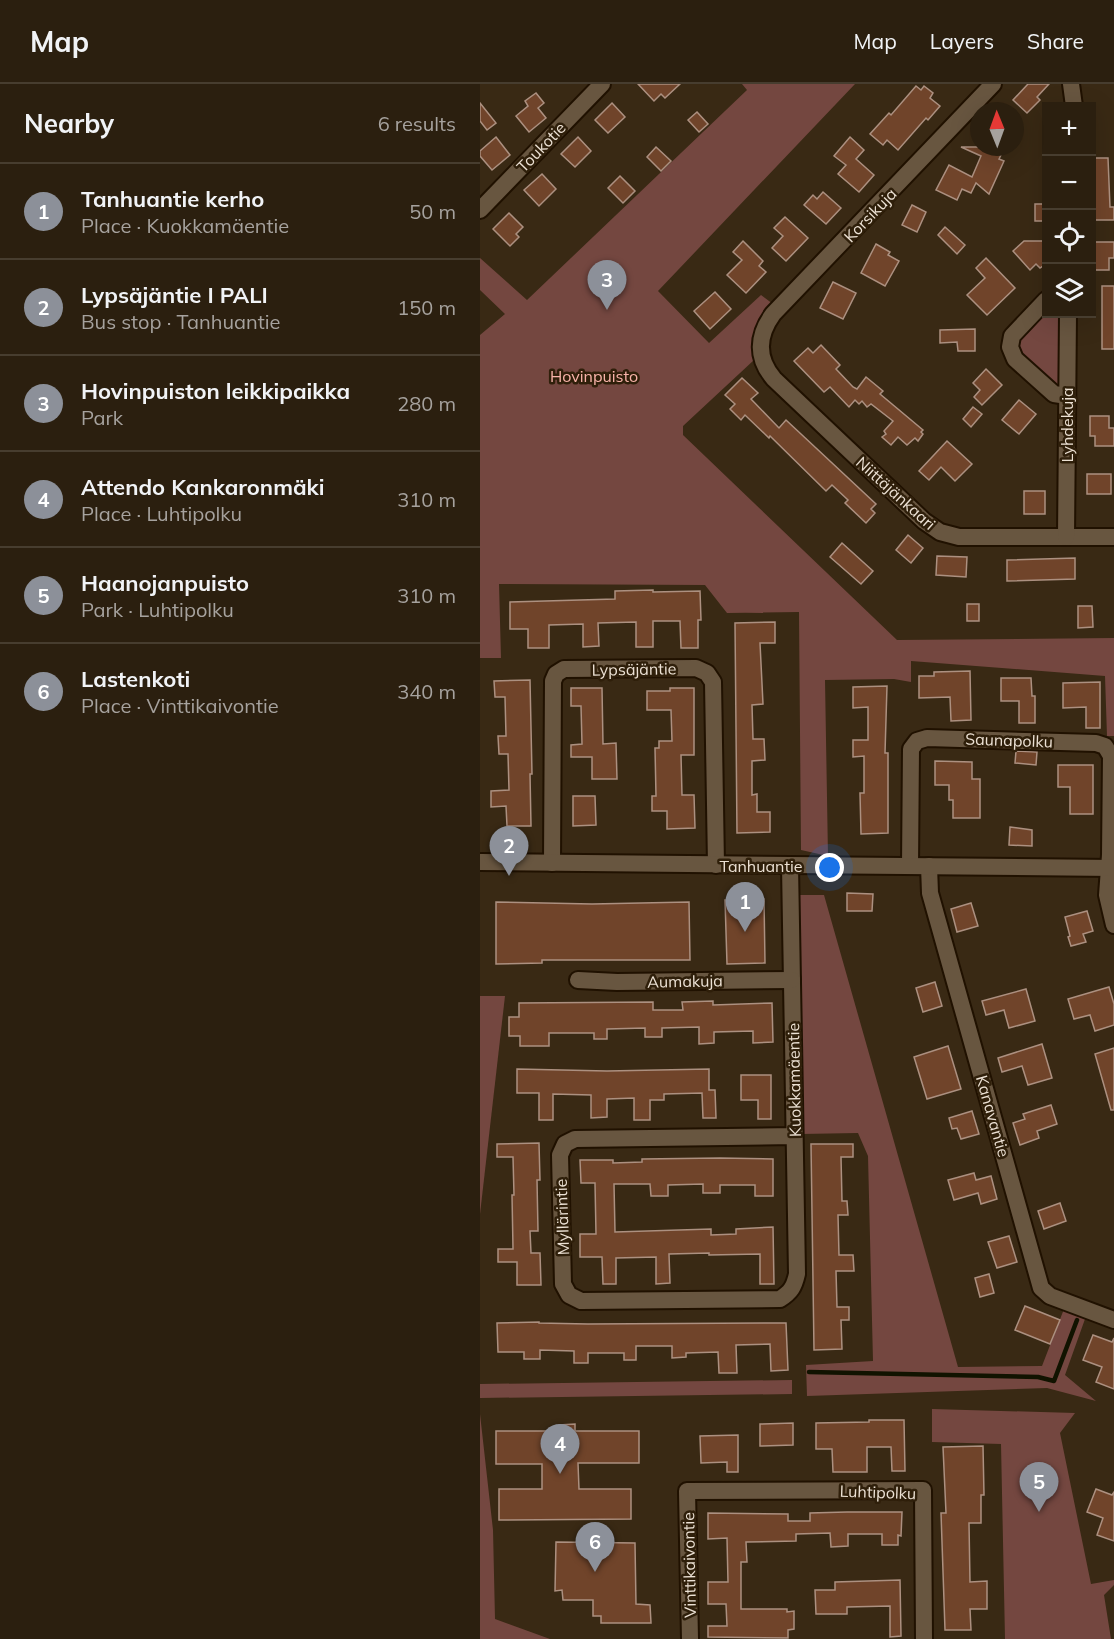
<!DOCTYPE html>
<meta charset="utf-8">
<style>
body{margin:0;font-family:Mulish,sans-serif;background:#332718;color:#f1f3f6}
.controls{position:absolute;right:18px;top:18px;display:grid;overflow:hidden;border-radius:0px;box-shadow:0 6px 24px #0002}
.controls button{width:54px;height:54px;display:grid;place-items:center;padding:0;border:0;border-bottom:2px solid #473d2f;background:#2b1f0f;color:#f1f3f6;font:30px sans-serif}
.compass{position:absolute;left:490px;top:18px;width:54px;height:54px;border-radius:50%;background:#2b1f0f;box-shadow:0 6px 24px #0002;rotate:359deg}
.you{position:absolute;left:350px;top:784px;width:21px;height:21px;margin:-15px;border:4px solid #fff;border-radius:50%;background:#1a73e8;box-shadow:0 0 0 9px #1a73e833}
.badge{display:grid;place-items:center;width:39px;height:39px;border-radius:50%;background:#8c9099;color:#fff;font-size:20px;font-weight:700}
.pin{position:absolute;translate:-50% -50px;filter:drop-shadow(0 2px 3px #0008)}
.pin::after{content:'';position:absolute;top:32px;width:21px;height:18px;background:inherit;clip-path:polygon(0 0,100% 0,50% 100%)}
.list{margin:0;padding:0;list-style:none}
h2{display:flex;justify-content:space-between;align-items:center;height:78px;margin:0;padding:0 24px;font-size:26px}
h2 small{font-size:20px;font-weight:400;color:#a6a29e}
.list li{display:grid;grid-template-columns:39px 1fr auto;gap:18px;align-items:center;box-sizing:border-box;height:96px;padding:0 24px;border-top:2px solid #473d2f}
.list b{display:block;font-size:22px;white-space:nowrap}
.list p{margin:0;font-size:20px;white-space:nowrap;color:#a6a29e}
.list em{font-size:20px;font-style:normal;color:#a6a29e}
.icon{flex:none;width:33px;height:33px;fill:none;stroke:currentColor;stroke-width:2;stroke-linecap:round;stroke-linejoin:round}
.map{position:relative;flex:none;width:634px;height:1555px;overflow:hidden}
header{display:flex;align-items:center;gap:36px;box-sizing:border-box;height:84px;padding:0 30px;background:#2b1f0f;border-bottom:2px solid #473d2f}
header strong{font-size:28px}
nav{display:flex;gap:33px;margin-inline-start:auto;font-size:21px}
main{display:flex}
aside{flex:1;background:#2b1f0f}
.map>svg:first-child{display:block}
</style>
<header>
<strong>Map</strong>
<nav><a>Map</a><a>Layers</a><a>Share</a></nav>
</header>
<main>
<aside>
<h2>Nearby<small>6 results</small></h2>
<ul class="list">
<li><span class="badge">1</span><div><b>Tanhuantie kerho</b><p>Place · Kuokkamäentie</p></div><em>50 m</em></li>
<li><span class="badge">2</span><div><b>Lypsäjäntie I PALI</b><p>Bus stop · Tanhuantie</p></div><em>150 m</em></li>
<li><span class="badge">3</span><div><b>Hovinpuiston leikkipaikka</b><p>Park</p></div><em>280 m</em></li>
<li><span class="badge">4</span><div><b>Attendo Kankaronmäki</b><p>Place · Luhtipolku</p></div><em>310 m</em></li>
<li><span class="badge">5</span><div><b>Haanojanpuisto</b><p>Park · Luhtipolku</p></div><em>310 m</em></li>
<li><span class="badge">6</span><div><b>Lastenkoti</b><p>Place · Vinttikaivontie</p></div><em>340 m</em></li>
</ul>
</aside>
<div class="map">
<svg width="634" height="1555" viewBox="0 0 634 1555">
<rect width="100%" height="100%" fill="#392914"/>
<!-- green -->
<g fill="#744740">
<path d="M262,0H375L178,207L229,259L281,211L293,220L274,248V276L203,342V351L417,556L634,554V652H627L625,592L431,577V598L414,595L345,596L348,772L321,766L319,528L247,529L225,501L19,500L21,574H0V251L25,230L0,206V174L47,216L267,6Z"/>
<path d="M566,224V230H579L578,300L577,301C562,295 536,273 538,256Z"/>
<path d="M319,811H344L478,1283L562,1282L584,1225L605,1235L585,1291L616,1317L567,1304L327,1312L326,1281L393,1277L388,1072L378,1049L321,1050Z"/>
<path d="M0,912H25L0,1130Z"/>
<path d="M312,1296V1310L0,1314V1300Z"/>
<path d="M452,1325L595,1329L580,1349L611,1500L634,1496V1501L624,1511L631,1555H525L521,1360L452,1358Z"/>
<path d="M0,1330L13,1446L15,1535L70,1555H0Z"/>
</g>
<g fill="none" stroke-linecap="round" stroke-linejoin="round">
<!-- stream -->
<path stroke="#111300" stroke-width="4.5" d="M329,1288L558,1293L574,1297L597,1236"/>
</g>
<!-- building -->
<g fill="#70442a" stroke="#ac9080" stroke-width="1.5">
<path d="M158,0H200L185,14L181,10L174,17Z"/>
<path d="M548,0H569L557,13L560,16L547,29L533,16Z"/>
<path d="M436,2L441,6L444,2L453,9L450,14L460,22L448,36L446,34L418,66L407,56L403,61L390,50L409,29L411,31Z"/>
<path d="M56,9L64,19L58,24L66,34L49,48L36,32L48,22L45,17Z"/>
<path d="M0,19L16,39L7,46L0,37Z"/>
<path d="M132,19L145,33L128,49L115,36Z"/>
<path d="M217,28L228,40L219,48L208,36Z"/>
<path d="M16,53L30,71L12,86L0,72V67Z"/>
<path d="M98,53L111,67L95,83L81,70Z"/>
<path d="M370,53L384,66L376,75L394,91L379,108L358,90L366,81L354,72Z"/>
<path d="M176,63L191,77L181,87L167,73Z"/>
<path d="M481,63H525L519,75L524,77L509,110L496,99L491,109L482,105L477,116L456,106L469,81L492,93L501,72Z"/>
<path d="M612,74H628L630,123H634V136H612Z"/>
<path d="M62,90L76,105L59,122L44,106Z"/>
<path d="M140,92L155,107L143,119L128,104Z"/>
<path d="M343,108L361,124L346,140L324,121L333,111L337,115Z"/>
<rect x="555" y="120" width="12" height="17"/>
<path d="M432,121L446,128L437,148L422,141Z"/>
<path d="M29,129L43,143L36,150L39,153L30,162L13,145Z"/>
<path d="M305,133L328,154L306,177L292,164L303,152L294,144Z"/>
<path d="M465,143L485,161L477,170L458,151Z"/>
<path d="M263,157L283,177L279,182L286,188L266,209L247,191L262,176L253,168Z"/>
<path d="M544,157H567V179L560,184L556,180L550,186L533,167Z"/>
<path d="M612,158H634V174H629V186H612Z"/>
<path d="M396,160L410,168L408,171L419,177L405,202L381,189Z"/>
<path d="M506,174L535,204L507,231L487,211L505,194L496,184Z"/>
<path d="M353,198L376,209L363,235L340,224Z"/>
<rect x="622" y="202" width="12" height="63"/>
<path d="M235,208L251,225L230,245L214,227Z"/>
<path d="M495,245V267H478L477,258L460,259V246Z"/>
<path d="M341,261L360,281L356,285L373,303L377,305L386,293L403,307L400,310L443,346L441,348L443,350L438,357L435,354L427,361L418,353L411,361L402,353L406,350L404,347L413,337L391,320L387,323L382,317L379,320L375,316L369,323L350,303L344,308L314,277L328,264L333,269Z"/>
<path d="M506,285L522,301L502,321L494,313L500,306L493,299Z"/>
<path d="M262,294L278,309L271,315L299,344L306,336L396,420L391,425L395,429L386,439L365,419L368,416L352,401L346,407L290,352L289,354L265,331L261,336L250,325L255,320L245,311Z"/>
<path d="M539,316L556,330L539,350L522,336Z"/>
<path d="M493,323L502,330L491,343L483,335Z"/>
<path d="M610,332H629V344H634V362H615V352H610Z"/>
<path d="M467,357L492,380L475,397L461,383L449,396L439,387Z"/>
<rect x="607" y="390" width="24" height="20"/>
<rect x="544" y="407" width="21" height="23"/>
<path d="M428,451L443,464L431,479L416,466Z"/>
<path d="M362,459L393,487L381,500L350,473Z"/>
<path d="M457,472L487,473L486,493L456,491Z"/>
<path d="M595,474V495L527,497V476Z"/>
<path d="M173,506V508L220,507L221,536H218V564H201L200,537H173V563H156V538L118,539L119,562L103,563V540L69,541V564H48V545H30V518L135,515V507Z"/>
<rect x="487" y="520" width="12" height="17"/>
<path d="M598,522H612L613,543L598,544Z"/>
<path d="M295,538V559H280L283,620L272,621L273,655H284L285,676L272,677V711L277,710V728H290V748L257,749L255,539Z"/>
<path d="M490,587L491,636L471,637L470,613L439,614V592H454V588Z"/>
<path d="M521,594H551L552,612H555V639H539V617H521Z"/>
<path d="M50,596L52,690H50L51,742H27L26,722L11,723V707L29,706L28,670H19L18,652H26L25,613H15L14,597Z"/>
<path d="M620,598V644H606V623L583,624V599Z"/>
<path d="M407,602L405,669H408V749L381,750L380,709H384V672L373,673V656H388V623L373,624V603Z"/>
<path d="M91,604H122L123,660L136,659L137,695H112V673H91V661L102,660L101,622H91Z"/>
<path d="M190,604H214V671H201L202,711H214L215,744L187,745V727H172V712H176L175,664H179V657H192L191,626H167V607H190Z"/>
<path d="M536,667L557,668L556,681L535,679Z"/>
<path d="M455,677L492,678V695H500V734H473V716H469V701H455Z"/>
<path d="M578,681H613V730H590V703H578Z"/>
<path d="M93,712H115L116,741L93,742Z"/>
<path d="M530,743L552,746V762L529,761Z"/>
<path d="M367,809L393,810L392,827H367Z"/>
<path d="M284,815L285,879L247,880L245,816Z"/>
<path d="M16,818L112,820L209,818L210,876H62V879L16,880Z"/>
<path d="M491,819L498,842L477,848L471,825Z"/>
<path d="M607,827L613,847L603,850L606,858L591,862L588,853L590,852L585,833Z"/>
<path d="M455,898L462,922L443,928L436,904Z"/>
<path d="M629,903L634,920V941L615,947L610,931L594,935L588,915Z"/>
<path d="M546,905L555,937L529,944L524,926L506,931L502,917Z"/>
<path d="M233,917V921L292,919L293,958L273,959V947L234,948V959L219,960V943L182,944V953H165V944L127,945V955H114V949H69V962H40V952H29V933H39V919L173,918V926H203L202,918Z"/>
<path d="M562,960L572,994L548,1001L542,982L522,988L518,974Z"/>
<path d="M468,962L481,1005L447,1015L434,973Z"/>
<path d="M634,964V1026H631L615,970Z"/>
<path d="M37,985L127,987L229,985V1006H235L236,1034H223L222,1009L184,1010V1016H170V1036H154V1014L127,1015V1033L111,1034V1011L73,1010V1036H59V1009H37Z"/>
<path d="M261,991H291V1035H278V1016H261Z"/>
<path d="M571,1021L577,1040L557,1047L559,1054L540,1061L533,1039L545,1035L543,1030Z"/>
<path d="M492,1027L499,1050L481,1055L477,1044L472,1045L469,1034Z"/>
<path d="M59,1059L60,1096H57L58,1147H50L51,1169H60L61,1201H37V1178H18V1165H33L32,1111H34L33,1073H17V1060Z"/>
<path d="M331,1060H373V1073H361L362,1117H367L368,1131H358L359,1171H373L374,1187H356L357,1223H369V1236H361L362,1265L334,1266Z"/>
<path d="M240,1074L293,1075V1112H275V1101H240V1109H223V1100L188,1101V1112H171L170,1100H134L135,1148L231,1145V1151L256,1150V1145L293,1143L294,1200H280V1170L229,1171V1169L189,1170L190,1199L176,1200V1173L136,1174V1200H123L122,1173H100V1150H116L115,1099H101L100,1076H133V1079L162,1078V1075Z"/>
<path d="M494,1089L496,1096L511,1092L517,1115L501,1120L498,1109L474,1116L468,1096Z"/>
<path d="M580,1119L586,1137L564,1145L558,1127Z"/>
<path d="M529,1152L537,1178L517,1184L508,1158Z"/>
<path d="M509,1190L514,1209L500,1213L495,1194Z"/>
<path d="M545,1222L580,1236L570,1260L535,1246Z"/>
<path d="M59,1238V1239L108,1240L306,1239L308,1286L291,1287L290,1260L256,1261L257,1289H239L238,1268L206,1269V1273L192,1274V1262H156V1276H144V1269H108V1279H94V1267L60,1266V1275H44V1268H18L17,1239Z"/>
<path d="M613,1251L632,1258L634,1254V1305L616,1298L622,1283L603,1276Z"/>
<path d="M389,1336H424L425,1387H412L411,1363H387V1388H353L352,1365H336V1339L389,1338Z"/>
<path d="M313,1339V1361L280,1362V1340Z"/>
<path d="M95,1340V1347H159V1379H98L99,1405H151V1435L19,1436V1405H62V1380H16V1347H79V1341Z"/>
<path d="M258,1351V1388H247V1378L221,1379L220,1352Z"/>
<path d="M503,1362L504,1411H501V1439H489L490,1498L507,1497V1525H490L491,1546H465L461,1429H466L463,1363Z"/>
<path d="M616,1405L632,1411L634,1408V1457L617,1451L623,1434L607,1428Z"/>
<path d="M367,1428H422L421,1452L418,1451V1461H402V1450H368V1462L351,1463L350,1449L316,1450V1457L266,1458L267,1478H261V1525H307V1528L314,1527V1545L308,1546V1554L228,1553V1542H247L246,1520H228V1498H248L247,1454L228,1455V1429L308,1430V1437H330V1429Z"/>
<path d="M76,1458L155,1459L156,1520L170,1521L171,1539H121V1532H113V1516H83L82,1506L75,1507Z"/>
<path d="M420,1496L421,1552L410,1553V1522L367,1523V1530H336L335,1506H355V1498Z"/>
</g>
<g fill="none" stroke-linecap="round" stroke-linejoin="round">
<!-- minor casing -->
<g stroke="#201100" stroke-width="20">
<g id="minor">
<path d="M513,0L293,230C277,252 276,274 294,295L444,437L460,448L479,453H634"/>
<path d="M591,0L594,22"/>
<path d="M0,126L122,0"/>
<path d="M566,216L532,252L530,263L535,275L574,310L587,312"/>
<path d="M586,453L588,230"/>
<path d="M72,779L73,597L76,590L84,585L216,584L227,589L233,598L236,781"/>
<path d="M310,782L317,1190C314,1203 311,1208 300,1215L101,1217L89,1211L83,1200L80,1071L85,1060L95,1055L314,1052"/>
<path d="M430,782L431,665L437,657L447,654L616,659L625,662L631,672L630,771L627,811L634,841"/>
<path d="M449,782L450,809L561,1204L570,1212L634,1236"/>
<path d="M98,896L137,898L312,896"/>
<path d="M210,1555L207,1407L443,1406L444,1555"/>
</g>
</g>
<!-- tertiary casing -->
<g stroke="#201100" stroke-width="20">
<path id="tertiary" d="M0,778L634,784"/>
</g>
<!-- minor -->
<use href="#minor" stroke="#685640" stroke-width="16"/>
<!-- tertiary -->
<use href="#tertiary" stroke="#685640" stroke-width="16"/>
</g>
<g text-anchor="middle" stroke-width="5" stroke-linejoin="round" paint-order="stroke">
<!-- street labels -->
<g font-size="16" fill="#ece1d4" stroke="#2f1f0a">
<text transform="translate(61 63) rotate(-46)" y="6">Toukotie</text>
<text transform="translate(390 131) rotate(-46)" y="6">Korsikuja</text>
<text transform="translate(587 341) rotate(-90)" y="6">Lyhdekuja</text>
<text transform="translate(416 409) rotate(42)" y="6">Niittäjänkaari</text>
<text transform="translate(154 585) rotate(-1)" y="6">Lypsäjäntie</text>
<text transform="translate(529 656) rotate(2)" y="6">Saunapolku</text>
<text x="281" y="788">Tanhuantie</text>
<text transform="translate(205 897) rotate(-1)" y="6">Aumakuja</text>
<text transform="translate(314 996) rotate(-91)" y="6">Kuokkamäentie</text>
<text transform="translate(513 1032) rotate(74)" y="6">Kanavantie</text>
<text transform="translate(82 1133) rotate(-92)" y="6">Myllärintie</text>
<text transform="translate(398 1408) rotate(2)" y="6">Luhtipolku</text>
<text transform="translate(209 1481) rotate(-91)" y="6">Vinttikaivontie</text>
</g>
<!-- park labels -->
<g font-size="16" fill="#f9b4aa" stroke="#2f1f0a">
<text x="114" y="298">Hovinpuisto</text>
</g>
</g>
</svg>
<div class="controls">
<button>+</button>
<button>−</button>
<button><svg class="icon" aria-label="locate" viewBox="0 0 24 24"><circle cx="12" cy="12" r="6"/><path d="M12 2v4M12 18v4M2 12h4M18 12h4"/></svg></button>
<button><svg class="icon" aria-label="layers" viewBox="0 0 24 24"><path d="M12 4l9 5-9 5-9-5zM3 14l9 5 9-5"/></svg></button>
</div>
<svg class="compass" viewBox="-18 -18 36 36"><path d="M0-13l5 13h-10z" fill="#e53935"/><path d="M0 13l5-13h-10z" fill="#a6a29e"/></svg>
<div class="you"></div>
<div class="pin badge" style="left:265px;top:848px">1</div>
<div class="pin badge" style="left:29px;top:792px">2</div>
<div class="pin badge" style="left:127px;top:226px">3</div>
<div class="pin badge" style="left:80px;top:1390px">4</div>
<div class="pin badge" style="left:559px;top:1428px">5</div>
<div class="pin badge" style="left:115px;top:1488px">6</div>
</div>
</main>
